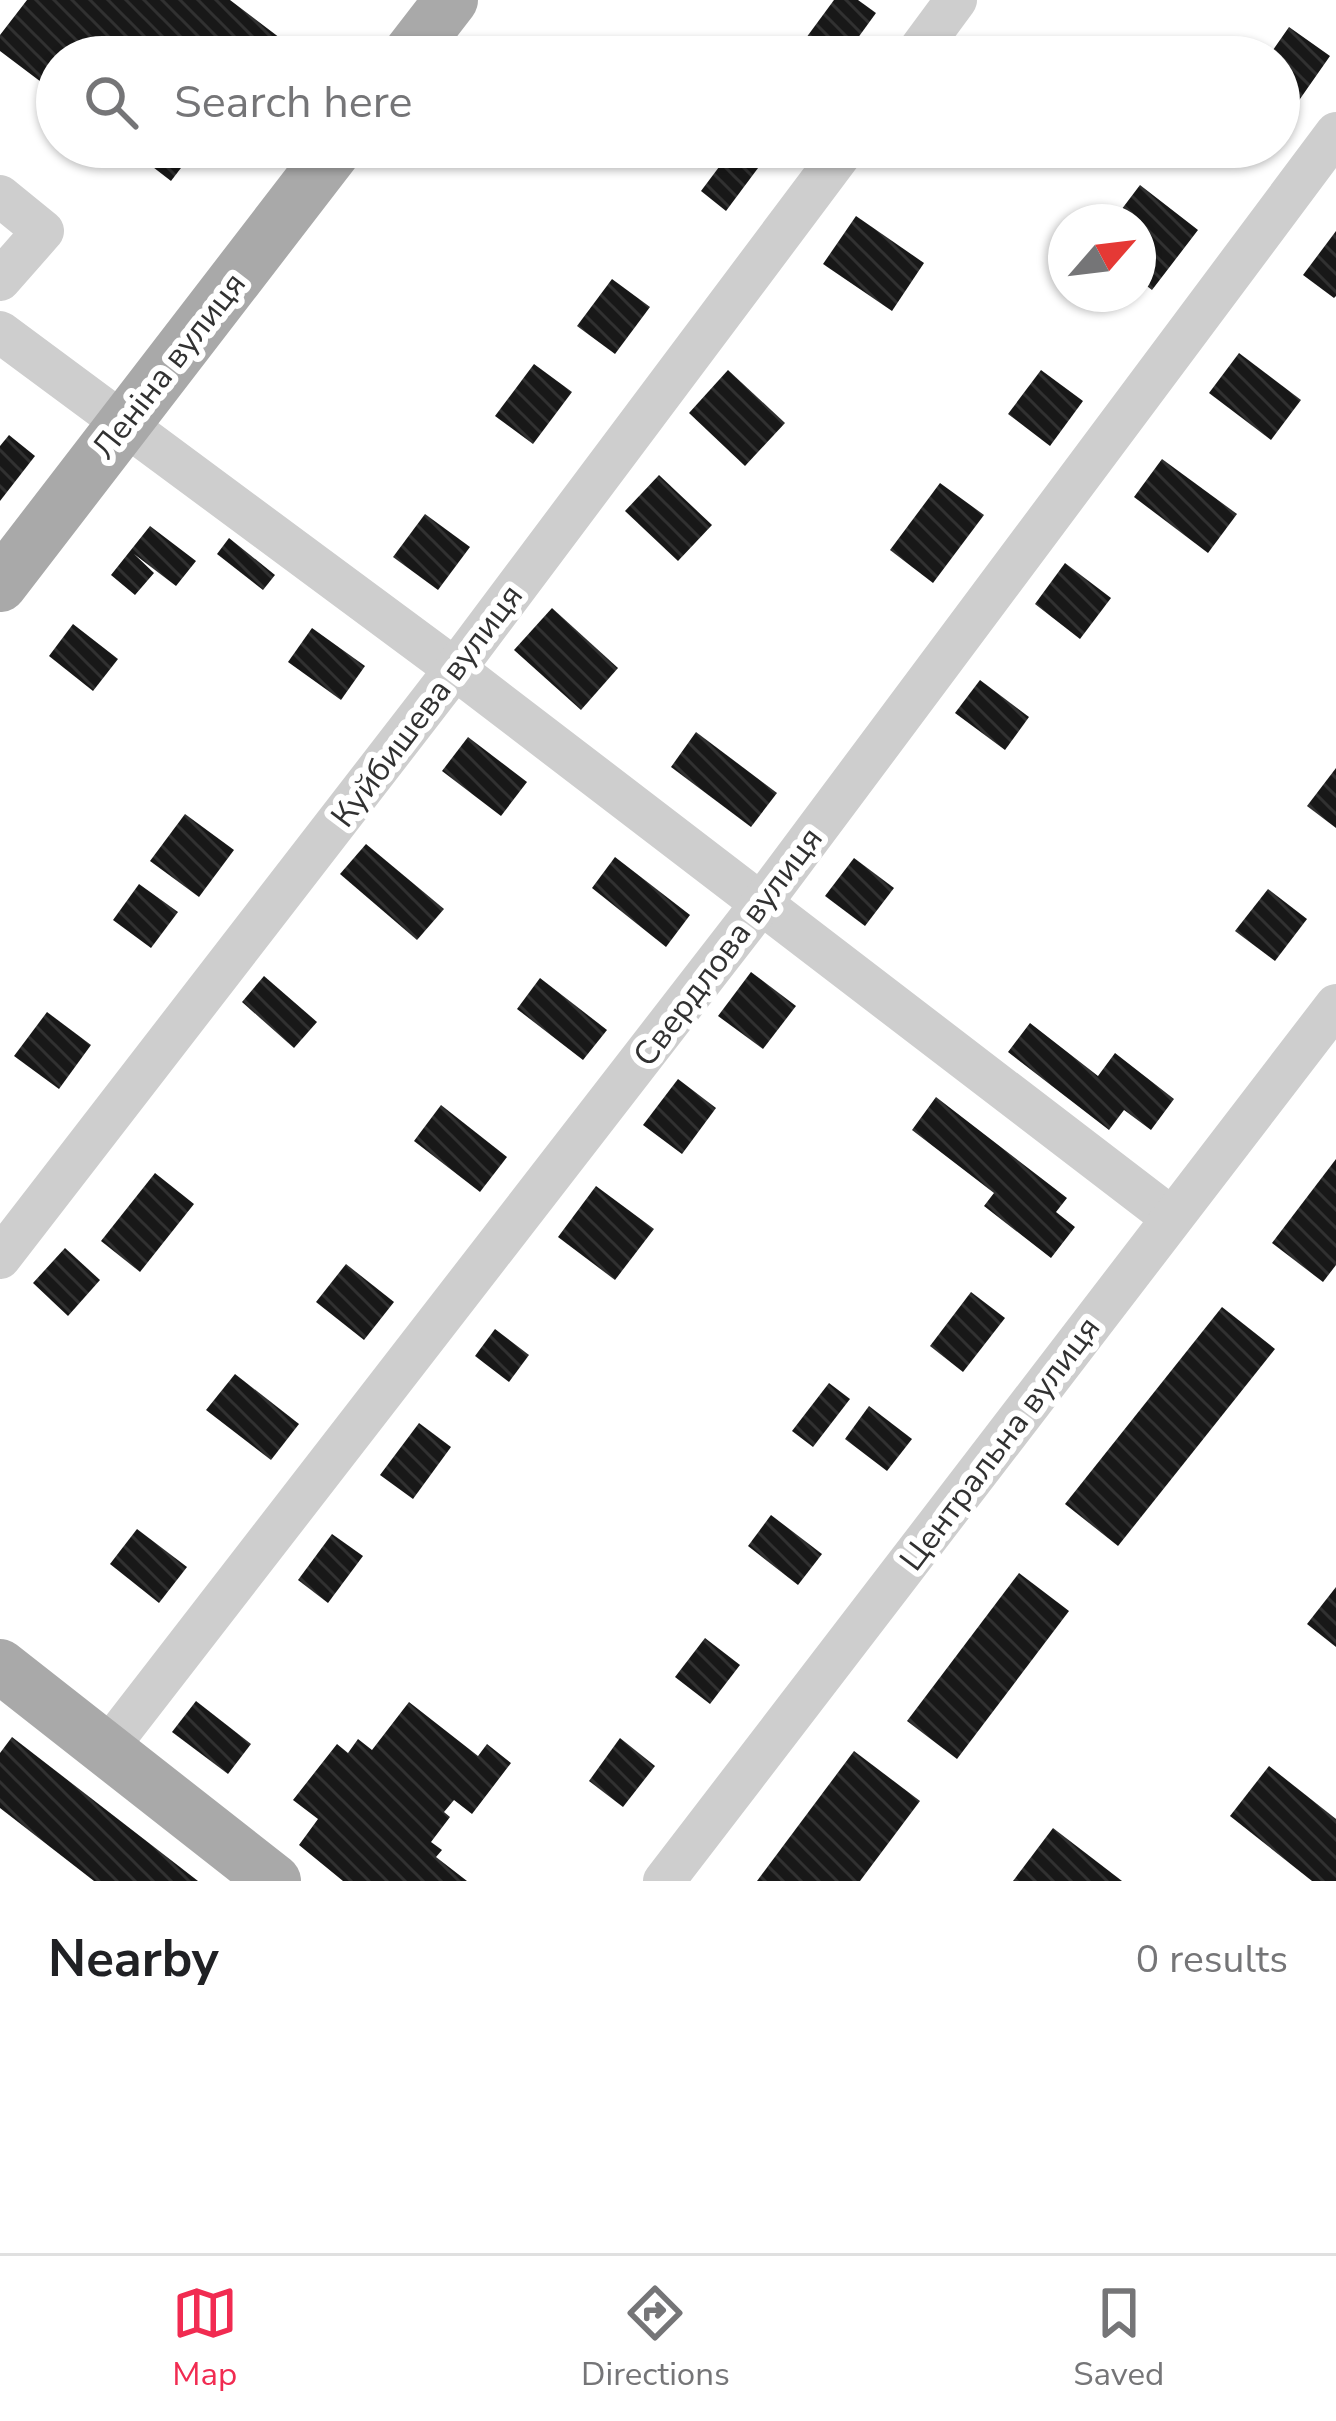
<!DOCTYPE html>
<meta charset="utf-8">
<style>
body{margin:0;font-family:"Nunito Sans",sans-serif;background:#f6f6f6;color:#202124}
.compass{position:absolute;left:1048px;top:204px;width:108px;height:108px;border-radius:50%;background:#fff;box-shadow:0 3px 9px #0004;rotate:62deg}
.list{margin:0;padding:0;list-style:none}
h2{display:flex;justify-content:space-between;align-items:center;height:156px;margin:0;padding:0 48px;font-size:51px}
h2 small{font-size:39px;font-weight:400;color:#757577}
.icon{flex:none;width:66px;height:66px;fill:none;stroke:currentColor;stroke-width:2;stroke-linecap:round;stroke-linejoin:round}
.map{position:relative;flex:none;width:1336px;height:1881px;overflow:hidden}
.search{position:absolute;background:#fff;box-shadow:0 3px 9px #0004;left:36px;right:36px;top:36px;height:132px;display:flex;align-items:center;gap:30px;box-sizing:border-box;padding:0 42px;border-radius:66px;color:#757577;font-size:45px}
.sheet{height:372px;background:#fff}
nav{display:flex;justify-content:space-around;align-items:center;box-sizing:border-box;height:168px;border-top:3px solid #e0e0e0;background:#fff;font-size:33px;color:#757577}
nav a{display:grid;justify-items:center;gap:6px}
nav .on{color:#f12b51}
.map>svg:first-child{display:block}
</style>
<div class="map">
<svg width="1336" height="1881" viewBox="0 0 1336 1881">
<defs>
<pattern id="building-back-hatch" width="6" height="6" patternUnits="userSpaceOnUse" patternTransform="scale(3)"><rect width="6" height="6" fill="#181818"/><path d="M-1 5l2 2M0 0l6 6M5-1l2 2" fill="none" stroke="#313131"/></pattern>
</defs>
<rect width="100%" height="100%" fill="#fff"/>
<!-- building -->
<g fill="url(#building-back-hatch)">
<path d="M27,0H230L280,38L265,57H57V94L0,51V35Z"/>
<path d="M834,0H858L876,13L844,57H831L806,38Z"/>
<path d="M1289,27L1330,56L1279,129V57H1268Z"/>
<path d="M127,147H197L171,181Z"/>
<path d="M734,147L770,152L726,211L701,191Z"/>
<path d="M1140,185L1198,230L1152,290L1138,279V222H1112Z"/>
<path d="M856,216L924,263L892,311L823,264Z"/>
<path d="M1336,231V296L1334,298L1303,275Z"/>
<path d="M612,279L650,307L615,354L577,326Z"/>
<path d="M1239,353L1301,400L1271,440L1209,393Z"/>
<path d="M534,364L572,392L533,444L495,416Z"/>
<path d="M728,370L785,423L745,466L689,413Z"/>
<path d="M1041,370L1083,401L1050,446L1008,414Z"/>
<path d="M9,435L35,456L0,501V446Z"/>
<path d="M1162,459L1237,514L1208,553L1134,497Z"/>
<path d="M659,475L712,525L678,561L625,511Z"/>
<path d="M940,483L984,515L933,583L890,550Z"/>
<path d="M425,514L470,547L438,590L393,557Z"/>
<path d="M150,526L196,561L176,586L134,554L154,573L135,595L111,575Z"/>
<path d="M229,538L275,575L263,590L217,554Z"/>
<path d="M1065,563L1111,598L1080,639L1035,604Z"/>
<path d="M552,608L618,668L581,710L514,650Z"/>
<path d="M73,624L118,659L93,691L49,656Z"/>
<path d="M312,628L365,666L341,700L288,662Z"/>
<path d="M980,680L1029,717L1005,750L955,713Z"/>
<path d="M696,732L777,793L751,827L671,767Z"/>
<path d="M468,737L527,782L501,816L442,771Z"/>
<path d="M1336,768V828L1307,806Z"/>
<path d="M185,814L234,850L199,897L150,861Z"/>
<path d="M366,844L444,909L417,940L340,874Z"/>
<path d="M615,857L690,915L666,947L592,888Z"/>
<path d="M854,858L894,888L865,926L825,896Z"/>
<path d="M139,884L178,912L151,948L113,920Z"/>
<path d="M1268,889L1307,919L1275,961L1235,931Z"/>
<path d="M751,972L796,1006L763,1049L718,1016Z"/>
<path d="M264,976L317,1022L294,1048L242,1002Z"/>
<path d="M540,978L607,1030L583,1060L517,1009Z"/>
<path d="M47,1012L91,1045L59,1089L14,1056Z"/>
<path d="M1030,1023L1098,1076L1115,1053L1174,1099L1151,1130L1124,1110L1109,1130L1008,1052Z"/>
<path d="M678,1079L716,1108L682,1154L643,1125Z"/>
<path d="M936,1097L1067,1198L1056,1212L1075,1227L1051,1258L984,1206L994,1193L912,1130Z"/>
<path d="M441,1105L507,1157L480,1192L414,1141Z"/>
<path d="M1336,1159V1265L1323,1282L1272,1243Z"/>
<path d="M155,1173L194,1204L140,1272L101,1241Z"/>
<path d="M596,1186L654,1229L615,1280L558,1237Z"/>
<path d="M65,1248L100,1280L68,1316L33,1283Z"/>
<path d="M346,1264L394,1302L364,1340L316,1302Z"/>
<path d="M971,1292L1005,1318L963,1372L930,1346Z"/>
<path d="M1222,1307L1275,1349L1118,1546L1065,1504Z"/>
<path d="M495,1329L529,1355L509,1382L475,1356Z"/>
<path d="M235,1374L299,1424L271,1460L206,1410Z"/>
<path d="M829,1383L850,1399L813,1447L792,1431Z"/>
<path d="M869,1406L912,1439L887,1471L845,1439Z"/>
<path d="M419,1423L451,1447L413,1499L380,1475Z"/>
<path d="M771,1515L822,1554L798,1585L748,1546Z"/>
<path d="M137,1529L187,1567L159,1603L110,1564Z"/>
<path d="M332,1534L363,1556L328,1603L298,1580Z"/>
<path d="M1019,1573L1069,1611L957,1759L907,1721Z"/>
<path d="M1336,1587V1647L1307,1624Z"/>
<path d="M705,1638L740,1665L710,1704L675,1677Z"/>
<path d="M196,1701L251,1744L228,1774L172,1732Z"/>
<path d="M409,1702L478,1756L487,1744L511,1763L472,1814L454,1800L444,1812L450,1817L431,1842L442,1850L436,1857L467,1881H343L299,1845L318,1819L293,1800L337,1744L348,1753L358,1739L372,1750Z"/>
<path d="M12,1737L198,1881H94L0,1808V1753Z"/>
<path d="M620,1738L655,1766L623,1807L589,1781Z"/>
<path d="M854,1751L920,1801L860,1881H757Z"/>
<path d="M1269,1766L1336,1819V1881H1312L1230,1816Z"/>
<path d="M1053,1828L1122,1881H1013Z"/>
</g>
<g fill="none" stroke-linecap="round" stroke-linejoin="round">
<!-- minor -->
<g stroke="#cecece" stroke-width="42">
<path d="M914,57L956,0"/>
<path d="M0,196L43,231L0,280"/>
<path d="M0,332L455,669L1172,1218"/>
<path d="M0,1258L455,669L846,147"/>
<path d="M106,1750L760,905L1336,133"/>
<path d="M664,1881L1336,1005"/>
</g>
<!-- major -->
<g stroke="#a9a9a9" stroke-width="54">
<path d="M407,57L451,0"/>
<path d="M0,585L337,147"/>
<path d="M0,1666L274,1881"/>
</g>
</g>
<g text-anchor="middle" stroke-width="12" stroke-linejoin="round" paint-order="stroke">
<!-- street labels -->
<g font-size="33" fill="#313131" stroke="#fff">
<text transform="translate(168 365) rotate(-52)" y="12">Леніна вулиця</text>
<text transform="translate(426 705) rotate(-53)" y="12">Куйбишева вулиця</text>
<text transform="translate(727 946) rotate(-53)" y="12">Свердлова вулиця</text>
<text transform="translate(999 1443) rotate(-53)" y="12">Центральна вулиця</text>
</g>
</g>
</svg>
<svg class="compass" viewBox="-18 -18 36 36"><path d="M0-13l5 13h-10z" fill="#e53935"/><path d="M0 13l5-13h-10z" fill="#757577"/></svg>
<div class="search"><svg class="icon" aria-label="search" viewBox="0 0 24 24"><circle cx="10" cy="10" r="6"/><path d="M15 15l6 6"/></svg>Search here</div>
</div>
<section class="sheet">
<h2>Nearby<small>0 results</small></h2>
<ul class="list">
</ul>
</section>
<nav>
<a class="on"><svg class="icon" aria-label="map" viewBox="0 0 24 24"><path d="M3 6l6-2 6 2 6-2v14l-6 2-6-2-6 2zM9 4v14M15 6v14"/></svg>Map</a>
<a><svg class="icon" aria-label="directions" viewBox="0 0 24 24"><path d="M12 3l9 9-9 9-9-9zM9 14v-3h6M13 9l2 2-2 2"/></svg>Directions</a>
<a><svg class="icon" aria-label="saved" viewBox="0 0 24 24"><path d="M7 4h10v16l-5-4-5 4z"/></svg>Saved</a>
</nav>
